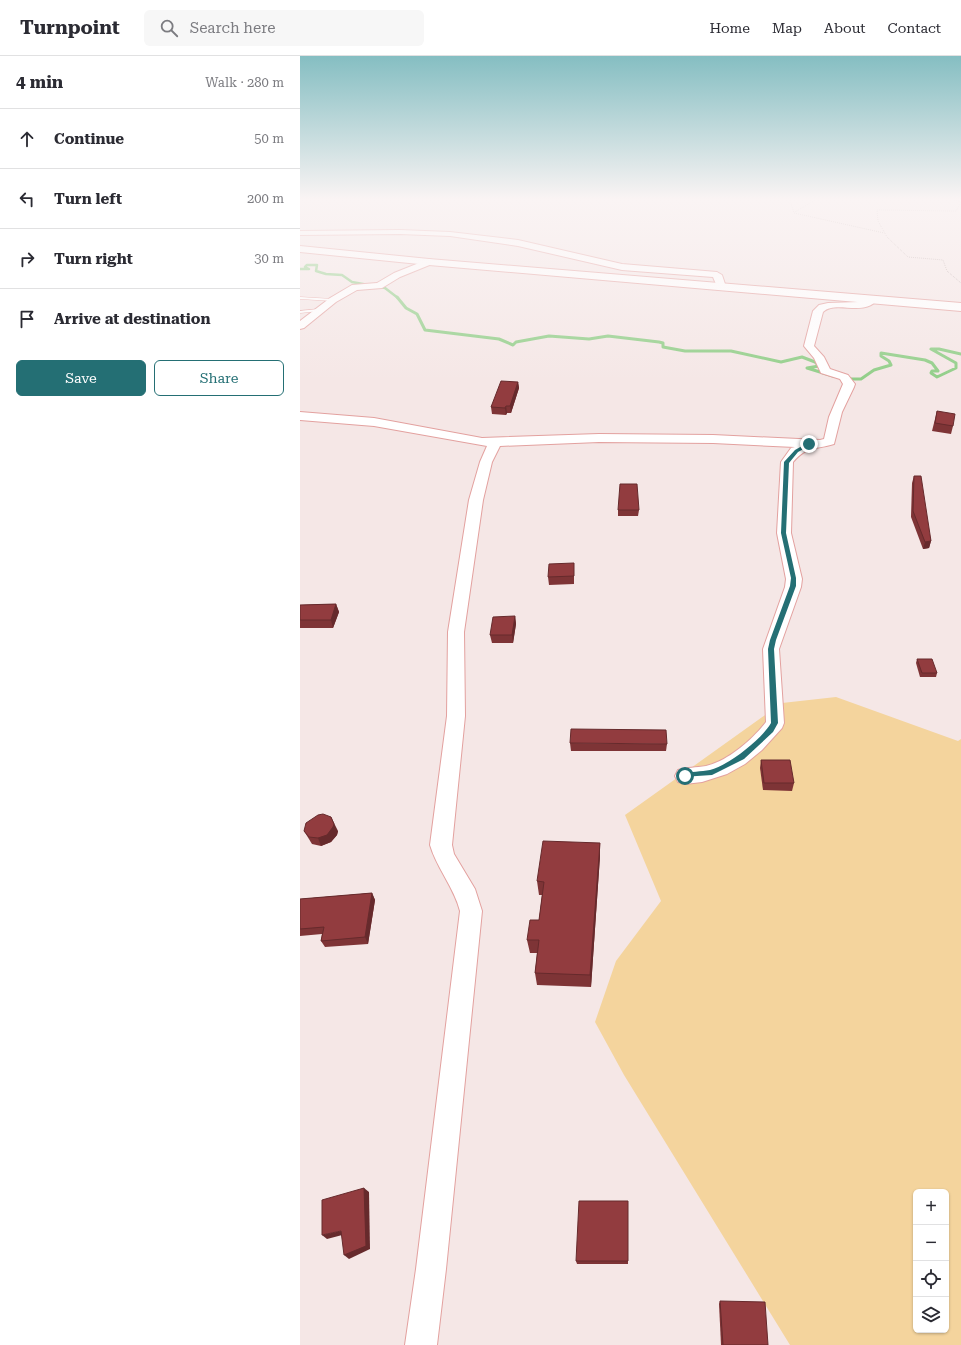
<!DOCTYPE html>
<meta charset="utf-8">
<style>
body{margin:0;font-family:"Roboto Serif",serif;background:#f7f7f7;color:#2b2b33}
.controls{position:absolute;right:12px;bottom:12px;display:grid;overflow:hidden;border-radius:6px;box-shadow:0 1px 3px #0004}
.controls button{width:36px;height:36px;display:grid;place-items:center;padding:0;border:0;border-bottom:1px solid #e1e1e2;background:#fff;color:#2b2b33;font:20px sans-serif}
.stop{position:absolute;width:12px;height:12px;margin:-9px;border:3px solid #246f74;border-radius:50%;background:#fff}
.stop.end{background:#246f74;border-color:#fff;box-shadow:0 1px 4px #0008}
.list{margin:0;padding:0;list-style:none}
h2{display:flex;justify-content:space-between;align-items:center;height:52px;margin:0;padding:0 16px;font-size:17px}
h2 small{font-size:13px;font-weight:400;color:#7c7c81}
.list li{display:grid;grid-template-columns:26px 1fr auto;gap:12px;align-items:center;box-sizing:border-box;height:60px;padding:0 16px;border-top:1px solid #e1e1e2}
.list b{display:block;font-size:15px;white-space:nowrap}
.list em{font-size:13px;font-style:normal;color:#7c7c81}
.actions{display:flex;gap:8px;padding:12px 16px}
.actions a{flex:1;padding:9px 0;border:1px solid #246f74;border-radius:6px;text-align:center;font-size:14px;color:#246f74}
.actions .main{background:#246f74;color:#fff}
.icon{flex:none;width:22px;height:22px;fill:none;stroke:currentColor;stroke-width:2;stroke-linecap:round;stroke-linejoin:round}
.map{position:relative;flex:none;width:661px;height:1289px;overflow:hidden}
header{display:flex;align-items:center;gap:24px;box-sizing:border-box;height:56px;padding:0 20px;background:#fff;border-bottom:1px solid #e1e1e2}
header strong{font-size:19px}
nav{display:flex;gap:22px;margin-inline-start:auto;font-size:14px}
.search{width:280px;height:36px;background:#f7f7f7;display:flex;align-items:center;gap:10px;box-sizing:border-box;padding:0 14px;border-radius:6px;color:#7c7c81;font-size:15px}
main{display:flex}
aside{flex:1;background:#fff}
.map>svg:first-child{display:block}
</style>
<header>
<strong>Turnpoint</strong>
<div class="search"><svg class="icon" aria-label="search" viewBox="0 0 24 24"><circle cx="10" cy="10" r="6"/><path d="M15 15l6 6"/></svg>Search here</div>
<nav><a>Home</a><a>Map</a><a>About</a><a>Contact</a></nav>
</header>
<main>
<aside>
<h2>4 min<small>Walk · 280 m</small></h2>
<ul class="list">
<li><svg class="icon" aria-label="ahead" viewBox="0 0 24 24"><path d="M12 20V5M6 11l6-6 6 6"/></svg><div><b>Continue</b></div><em>50 m</em></li>
<li><svg class="icon" aria-label="left" viewBox="0 0 24 24"><path d="M17 20v-9H6M10 6l-5 5 5 5"/></svg><div><b>Turn left</b></div><em>200 m</em></li>
<li><svg class="icon" aria-label="right" viewBox="0 0 24 24"><path d="M7 20v-9h11M14 6l5 5-5 5"/></svg><div><b>Turn right</b></div><em>30 m</em></li>
<li><svg class="icon" aria-label="arrive" viewBox="0 0 24 24"><path d="M6 21V4h12l-3 4 3 4H6"/></svg><div><b>Arrive at destination</b></div></li>
</ul>
<div class="actions"><a class="main">Save</a><a>Share</a></div>
</aside>
<div class="map">
<svg width="661" height="1289" viewBox="0 0 661 1289">
<rect width="100%" height="100%" fill="#f5e7e6"/>
<!-- green -->
<path fill="#f4d49d" fill-rule="evenodd" d="M536,641L658,685L661,683V1289H490L324,1019L295,966L316,905L361,845L325,759L482,647ZM616,1136H646V1274H616Z"/>
<g fill="none" stroke-linecap="round" stroke-linejoin="round">
<!-- stream-far1 -->
<path stroke="#91ce88" stroke-width="2.5" d="M0,213H9L5,211L7,209H17L16,215L26,218L42,219L52,226L85,232L98,242"/>
<!-- stream -->
<g stroke="#91ce88" stroke-width="3">
<path d="M97,241L106,252L117,258L125,274L199,283L213,289L216,286L249,280L289,283L308,280L359,286L363,287V291L385,295H431L481,306L502,301L515,306L519,310L507,312L533,320"/>
<path d="M545,323H561L574,314L591,309L589,305L581,300V297L625,304L632,307L638,315H632L631,317L637,321L656,312V307L631,293H639L661,298"/>
</g>
<!-- lane casing -->
<g stroke="#e3a19f" stroke-width="1">
<g id="lane">
<path d="M0,241L33,243L35,244L33,245L0,243Z"/>
<path d="M18,253H20V255L0,257V255Z"/>
</g>
</g>
<!-- street casing -->
<g stroke="#e3a19f" stroke-width="2">
<g id="street">
<path d="M100,174L150,176L218,184L322,208L417,216L422,219L426,231L424,233H418L413,221L322,214L218,190L150,180L100,178L0,179V175Z"/>
<path d="M129,203L132,204L133,206L132,208L100,221L82,232L57,234L36,246L4,272L0,273V265L30,242L52,229L77,227L94,217Z"/>
<path d="M572,241L577,244C563,261 536,244 523,256L514,290L524,301L530,313L548,319L555,328L554,331L542,356L534,388C515,394 508,389 493,406L491,477L502,523L501,531L479,593L484,667L482,672L462,694L445,708L427,718L402,726L385,728L378,726L375,720L378,714C387,711 396,712 406,710C428,705 452,684 466,666L463,593L485,531L486,523L477,477L481,406L491,392L495,391L413,387L299,386L200,390L192,406L183,444L164,576L165,660L152,789L154,798L175,833L182,855L146,1213L137,1289H105L116,1213L160,855C154,831 137,813 130,789L147,660L148,576L169,444L180,406L187,390L74,370L0,364V356L74,362L182,382L299,378L413,379L520,384L524,383L529,361L543,328L540,323L521,317L514,302L504,290L513,255L519,249L528,247L559,246Z"/>
</g>
</g>
<!-- secondary casing -->
<g stroke="#e3a19f" stroke-width="2">
<path id="secondary" d="M0,190L129,203L661,247V255L129,209L0,196Z"/>
</g>
<!-- path -->
<g stroke="#8a7776" stroke-width="1" stroke-dasharray="0.5 1.5" stroke-linecap="butt">
<path d="M490,144L494,157L584,177"/>
<path d="M654,144L661,146L656,155L577,154L578,165L587,181L608,201L643,204L647,215L661,227"/>
<path d="M495,156L515,144"/>
</g>
<!-- lane -->
<use href="#lane" fill="#fff" fill-rule="evenodd"/>
<!-- street -->
<use href="#street" fill="#fff" fill-rule="evenodd"/>
<!-- secondary -->
<use href="#secondary" fill="#fff" fill-rule="evenodd"/>
</g>
<!-- wall -->
<g fill="#7e3436">
<path d="M218,326L219,332L211,357H207L206,359L192,358L191,351Z"/>
<path d="M637,355L653,370L651,378L632,375Z"/>
<path d="M614,420L631,485L629,492L623,493L611,461L612,427Z"/>
<path d="M318,454H339L338,460H318Z"/>
<path d="M274,507V528L249,529L248,521Z"/>
<path d="M36,548L39,556L33,572H0V549Z"/>
<path d="M215,560L216,568L213,587H192L190,579Z"/>
<path d="M617,603L637,617L636,621H620L616,607Z"/>
<path d="M270,687L367,688L366,695H271Z"/>
<path d="M461,704L494,727L492,735L463,734L460,712Z"/>
<path d="M4,775H38L37,779L31,786L21,790L12,788Z"/>
<path d="M300,787V800L291,931L237,929L235,917L237,897H230L227,884L239,864L242,839H239L237,825Z"/>
<path d="M72,837L75,844L68,888L25,891L21,885L22,878L0,880V843Z"/>
<path d="M328,1145V1208H277L276,1205Z"/>
<path d="M420,1245L468,1289H421L419,1248Z"/>
</g>
<!-- shaded-wall -->
<g fill="#662a2c">
<path d="M218,326L219,332L211,357L210,350Z"/>
<path d="M206,350L207,357L206,359L205,352Z"/>
<path d="M631,485L629,492L623,493L625,486Z"/>
<path d="M36,548L39,556L33,572L31,564Z"/>
<path d="M215,560L216,568L213,587L212,579Z"/>
<path d="M31,761L38,775L37,779L31,786L21,790L18,782Z"/>
<path d="M300,787V800L291,931L290,919Z"/>
<path d="M72,837L75,844L68,888L65,881Z"/>
<path d="M64,1132L69,1136L70,1193L49,1203L44,1199Z"/>
<path d="M41,1175L46,1178L27,1183L22,1179Z"/>
</g>
<!-- building -->
<g fill="#923c3f" stroke="#662a2c">
<path d="M201,325L218,326L210,350H206L205,352L191,351Z"/>
<path d="M637,355L655,358L653,370L635,367Z"/>
<path d="M614,420H621L631,485L625,486L613,455Z"/>
<path d="M320,428H337L339,454H318Z"/>
<path d="M274,507V520L248,521L249,508Z"/>
<path d="M36,548L31,564H0V549Z"/>
<path d="M215,560L212,579H190L193,561Z"/>
<path d="M617,603H632L637,617H622Z"/>
<path d="M271,673L366,674L367,688L270,687Z"/>
<path d="M461,704H490L494,727H464Z"/>
<path d="M23,758L31,761L34,768L33,771L27,779L18,782L9,781L4,775L6,767L18,759Z"/>
<path d="M243,785L300,787L290,919L235,917L239,884H227L230,864H239L244,826L237,825Z"/>
<path d="M72,837L65,881L21,885L24,871L0,873V843Z"/>
<path d="M64,1132L66,1190L44,1199L41,1175L22,1179V1144Z"/>
<path d="M279,1145H328V1205H276Z"/>
<path d="M420,1245L465,1246L468,1289H423Z"/>
</g>
<!-- sky -->
<linearGradient id="sky" x2="0" y2="1"><stop stop-color="#85bec2"/><stop offset="0.44" stop-color="#faf4f4"/><stop offset="1" stop-color="#faf4f4" stop-opacity="0"/></linearGradient>
<rect width="661" height="325" fill="url(#sky)"/>
<!-- route -->
<path fill="#246f74" d="M509,386L511,389L498,396L489,407L486,477L496,522V530L476,584L474,593L478,667L473,676L444,703L412,719L382,721V718C391,715 401,716 410,714C429,709 462,683 471,667L468,593L470,584L490,530L491,522L481,477L484,406L495,394Z"/>
</svg>
<div class="controls">
<button>+</button>
<button>−</button>
<button><svg class="icon" aria-label="locate" viewBox="0 0 24 24"><circle cx="12" cy="12" r="6"/><path d="M12 2v4M12 18v4M2 12h4M18 12h4"/></svg></button>
<button><svg class="icon" aria-label="layers" viewBox="0 0 24 24"><path d="M12 4l9 5-9 5-9-5zM3 14l9 5 9-5"/></svg></button>
</div>
<div class="stop" style="left:385px;top:720px"></div>
<div class="stop end" style="left:509px;top:388px"></div>
</div>
</main>
